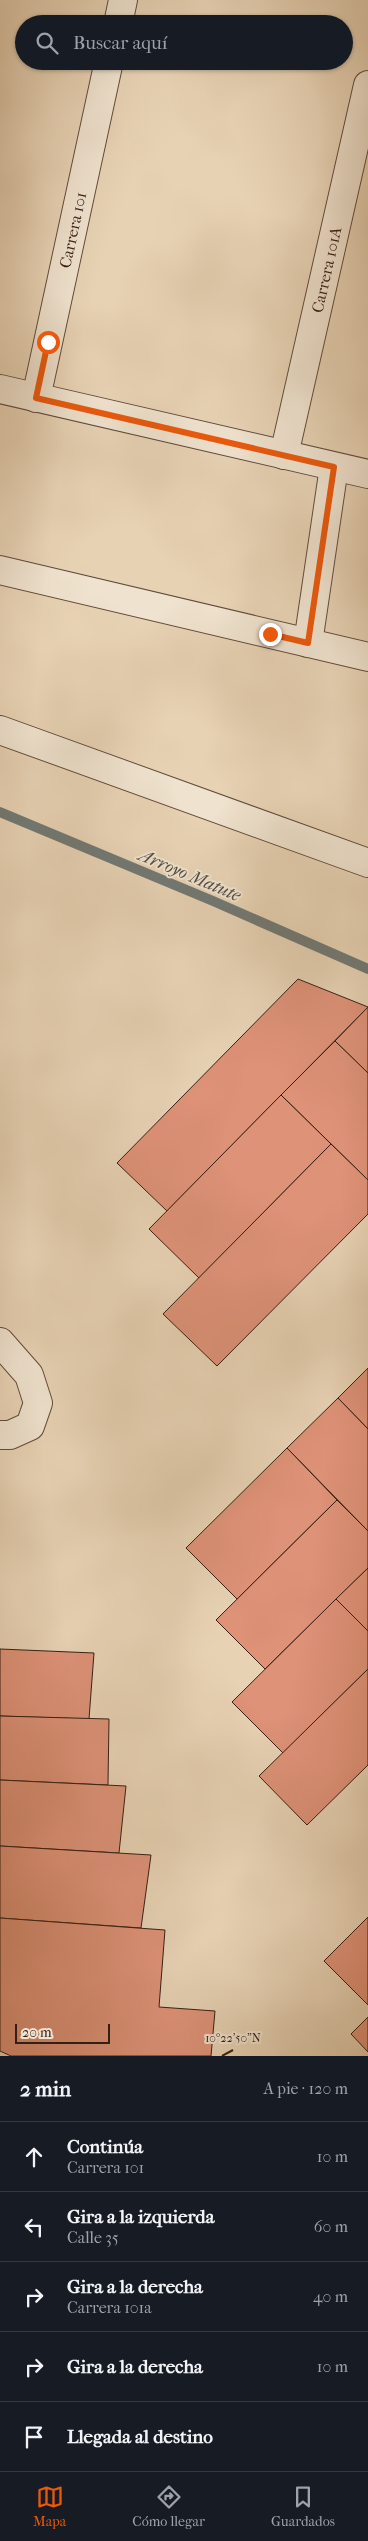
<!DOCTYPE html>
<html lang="es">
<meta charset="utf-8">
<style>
body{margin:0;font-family:"IM FELL French Canon",serif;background:#20242c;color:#f1f3f6}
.scale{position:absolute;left:15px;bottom:12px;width:95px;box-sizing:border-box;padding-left:5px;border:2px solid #371e14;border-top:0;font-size:14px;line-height:18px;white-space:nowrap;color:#371e14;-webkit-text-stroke:4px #efe2ce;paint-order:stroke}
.stop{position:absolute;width:15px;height:15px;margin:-11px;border:4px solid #ea580c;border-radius:50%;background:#fff}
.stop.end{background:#ea580c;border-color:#fff;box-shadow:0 1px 5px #0008}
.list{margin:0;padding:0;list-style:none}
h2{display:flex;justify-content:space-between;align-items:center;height:65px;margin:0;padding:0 20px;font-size:21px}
h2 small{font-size:16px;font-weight:400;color:#9ea1a6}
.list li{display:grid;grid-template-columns:32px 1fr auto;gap:15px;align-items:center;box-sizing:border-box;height:70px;padding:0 20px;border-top:1px solid #363941}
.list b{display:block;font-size:19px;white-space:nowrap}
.list p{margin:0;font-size:16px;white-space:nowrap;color:#9ea1a6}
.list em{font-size:16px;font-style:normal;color:#9ea1a6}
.icon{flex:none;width:28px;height:28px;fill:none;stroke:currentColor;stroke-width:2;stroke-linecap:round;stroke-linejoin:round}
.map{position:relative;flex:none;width:368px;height:2056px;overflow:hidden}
.search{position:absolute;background:#171b24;box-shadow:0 1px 4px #0004;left:15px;right:15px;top:15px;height:55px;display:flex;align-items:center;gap:12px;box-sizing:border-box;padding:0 18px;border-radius:28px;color:#9ea1a6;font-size:19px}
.sheet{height:415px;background:#171b24}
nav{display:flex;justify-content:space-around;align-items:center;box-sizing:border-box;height:70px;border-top:1px solid #363941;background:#171b24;font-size:14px;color:#9ea1a6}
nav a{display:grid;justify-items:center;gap:2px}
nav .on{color:#ea580c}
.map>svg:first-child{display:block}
</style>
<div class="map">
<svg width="368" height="2056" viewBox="0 0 368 2056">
<rect width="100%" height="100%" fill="#e7d2b4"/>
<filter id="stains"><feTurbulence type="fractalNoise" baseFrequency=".004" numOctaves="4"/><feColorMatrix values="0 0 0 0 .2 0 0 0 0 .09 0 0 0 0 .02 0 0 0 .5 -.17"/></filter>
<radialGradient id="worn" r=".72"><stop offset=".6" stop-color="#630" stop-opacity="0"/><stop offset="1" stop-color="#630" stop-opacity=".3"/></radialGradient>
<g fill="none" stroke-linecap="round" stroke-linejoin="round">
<!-- stream -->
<path stroke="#717974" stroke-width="10" d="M0,812L213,901L368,969"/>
</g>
<!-- building -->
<g fill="#de9278" stroke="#371e14">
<path d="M298,979L368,1007L167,1211L117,1163Z"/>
<path d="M368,1007V1073L335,1041Z"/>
<path d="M335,1041L368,1073V1180L281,1095Z"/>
<path d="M281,1095L331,1144L199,1278L149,1229Z"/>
<path d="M331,1144L368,1180V1214L217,1366L163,1314Z"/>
<path d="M368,1368V1429L338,1398Z"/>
<path d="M338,1398L368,1429V1531L287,1448Z"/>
<path d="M287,1448L337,1500L237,1599L186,1548Z"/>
<path d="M337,1500L368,1531V1568L265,1669L216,1620Z"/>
<path d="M368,1568V1631L336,1599Z"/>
<path d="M336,1599L368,1631V1669L283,1753L232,1702Z"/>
<path d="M0,1649L94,1653L89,1719L0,1716Z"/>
<path d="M368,1669V1765L307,1825L259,1776Z"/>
<path d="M0,1716L109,1719L108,1785L0,1780Z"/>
<path d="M0,1780L126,1786L119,1853L0,1846Z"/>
<path d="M0,1846L151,1855L141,1928L0,1918Z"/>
<path d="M368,1917V2005L324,1961Z"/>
<path d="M0,1918L165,1930L159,2007L215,2011L211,2056H11L0,2051Z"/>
<path d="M368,2017V2052L351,2034Z"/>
</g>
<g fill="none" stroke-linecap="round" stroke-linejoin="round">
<!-- minor casing -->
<g stroke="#634b3c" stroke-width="30">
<g id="minor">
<path d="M118,24L123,0"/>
<path d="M0,389L368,474"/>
<path id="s1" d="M36,398L109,61"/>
<path id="s2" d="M284,455L368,85"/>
<path d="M0,570L368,657"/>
<path d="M308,643L334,467"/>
<path d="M0,730L368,863"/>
<path d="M0,1342L29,1375L38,1403L30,1426L10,1435H0"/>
</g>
</g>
<!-- minor -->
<use href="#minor" stroke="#efe2ce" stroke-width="28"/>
</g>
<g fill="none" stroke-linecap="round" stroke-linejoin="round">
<!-- route -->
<path stroke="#ea580c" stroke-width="6" d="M48,342L36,398L334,467L308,643L270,634"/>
</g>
<!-- ticks -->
<path fill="none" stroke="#371e14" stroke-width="2" d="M222,2056L233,2050"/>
<g text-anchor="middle" stroke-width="4" stroke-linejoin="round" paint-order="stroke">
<!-- street labels -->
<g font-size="16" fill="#371e14" stroke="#efe2ce">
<text dy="6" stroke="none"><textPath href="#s1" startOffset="172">Carrera 101</textPath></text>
<text dy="6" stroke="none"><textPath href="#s2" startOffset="190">Carrera 101A</textPath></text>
</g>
<!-- water labels -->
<g font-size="18" font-style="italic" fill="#544c44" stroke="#efe2ce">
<text transform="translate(190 875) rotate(23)" y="6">Arroyo Matute</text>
</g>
</g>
<g font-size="12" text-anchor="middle" fill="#371e14" stroke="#efe2ce" stroke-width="4" stroke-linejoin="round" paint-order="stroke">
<text x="233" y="2042">10°22'50"N</text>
</g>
<rect width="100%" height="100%" filter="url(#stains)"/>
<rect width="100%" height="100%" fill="url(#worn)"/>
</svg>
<div class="scale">20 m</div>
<div class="stop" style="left:48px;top:342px"></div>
<div class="stop end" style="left:270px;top:634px"></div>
<div class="search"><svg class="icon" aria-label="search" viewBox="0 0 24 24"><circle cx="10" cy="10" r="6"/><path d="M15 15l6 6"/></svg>Buscar aquí</div>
</div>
<section class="sheet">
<h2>2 min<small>A pie · 120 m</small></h2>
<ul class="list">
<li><svg class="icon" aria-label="ahead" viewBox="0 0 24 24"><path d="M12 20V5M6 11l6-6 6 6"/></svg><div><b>Continúa</b><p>Carrera 101</p></div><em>10 m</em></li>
<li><svg class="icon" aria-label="left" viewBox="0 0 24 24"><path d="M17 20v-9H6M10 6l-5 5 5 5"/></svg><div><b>Gira a la izquierda</b><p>Calle 35</p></div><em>60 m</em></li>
<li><svg class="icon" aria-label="right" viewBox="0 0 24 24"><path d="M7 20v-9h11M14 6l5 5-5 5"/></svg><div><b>Gira a la derecha</b><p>Carrera 101a</p></div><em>40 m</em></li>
<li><svg class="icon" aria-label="right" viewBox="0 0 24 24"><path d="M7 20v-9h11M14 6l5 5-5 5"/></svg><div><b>Gira a la derecha</b></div><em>10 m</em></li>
<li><svg class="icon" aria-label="arrive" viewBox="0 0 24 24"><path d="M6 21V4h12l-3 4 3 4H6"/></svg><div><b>Llegada al destino</b></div></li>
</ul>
</section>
<nav>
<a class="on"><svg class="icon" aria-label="map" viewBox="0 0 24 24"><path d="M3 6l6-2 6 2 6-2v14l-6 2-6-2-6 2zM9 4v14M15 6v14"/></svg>Mapa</a>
<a><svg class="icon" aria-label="directions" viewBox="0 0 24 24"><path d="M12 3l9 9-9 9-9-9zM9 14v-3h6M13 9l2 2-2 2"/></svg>Cómo llegar</a>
<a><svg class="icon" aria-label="saved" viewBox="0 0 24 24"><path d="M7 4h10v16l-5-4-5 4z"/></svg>Guardados</a>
</nav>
